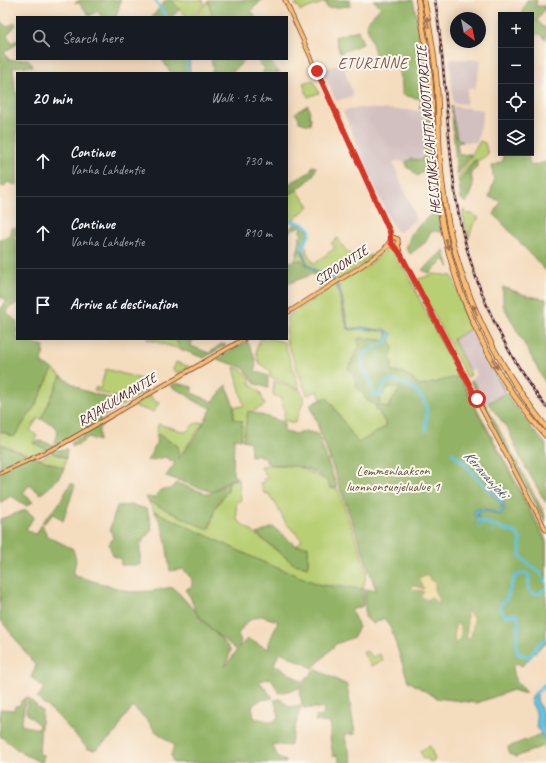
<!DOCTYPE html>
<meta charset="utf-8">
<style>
body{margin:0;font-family:Caveat,sans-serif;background:#242831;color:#f1f3f6}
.controls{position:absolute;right:12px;top:12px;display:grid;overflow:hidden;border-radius:0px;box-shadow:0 2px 10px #0003}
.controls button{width:36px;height:36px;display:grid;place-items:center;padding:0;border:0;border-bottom:1px solid #363941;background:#171b24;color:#f1f3f6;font:20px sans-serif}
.compass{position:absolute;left:450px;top:12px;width:36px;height:36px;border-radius:50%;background:#171b24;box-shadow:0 2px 10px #0003;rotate:147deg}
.stop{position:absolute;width:12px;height:12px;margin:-9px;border:3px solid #d93025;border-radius:50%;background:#fff}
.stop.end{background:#d93025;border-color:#fff;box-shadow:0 1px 4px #0008}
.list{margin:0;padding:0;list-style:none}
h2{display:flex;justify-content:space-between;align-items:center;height:52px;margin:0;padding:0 16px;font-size:17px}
h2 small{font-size:13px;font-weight:400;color:#9ea1a6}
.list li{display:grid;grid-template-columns:26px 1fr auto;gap:12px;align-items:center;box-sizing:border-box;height:72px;padding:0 16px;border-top:1px solid #363941}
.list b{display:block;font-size:15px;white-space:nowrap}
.list p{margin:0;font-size:13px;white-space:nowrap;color:#9ea1a6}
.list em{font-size:13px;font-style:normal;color:#9ea1a6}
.icon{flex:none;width:22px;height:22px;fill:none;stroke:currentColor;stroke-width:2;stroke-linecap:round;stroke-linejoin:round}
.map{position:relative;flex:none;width:546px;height:763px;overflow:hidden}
.search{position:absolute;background:#171b24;box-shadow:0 2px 10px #0003;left:16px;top:16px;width:272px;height:44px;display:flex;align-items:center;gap:10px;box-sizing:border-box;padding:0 14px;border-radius:0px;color:#9ea1a6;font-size:15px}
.panel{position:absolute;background:#171b24;box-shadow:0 2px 10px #0003;left:16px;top:72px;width:272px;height:268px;border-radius:0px}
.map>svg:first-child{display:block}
</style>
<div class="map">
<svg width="546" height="763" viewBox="0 0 546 763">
<rect width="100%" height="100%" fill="#fbf7ec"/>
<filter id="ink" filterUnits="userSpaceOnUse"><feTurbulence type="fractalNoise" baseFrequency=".025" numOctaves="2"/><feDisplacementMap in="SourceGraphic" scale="8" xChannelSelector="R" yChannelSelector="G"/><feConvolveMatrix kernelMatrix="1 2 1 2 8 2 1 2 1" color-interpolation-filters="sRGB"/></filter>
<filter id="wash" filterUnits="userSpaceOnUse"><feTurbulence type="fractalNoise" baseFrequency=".012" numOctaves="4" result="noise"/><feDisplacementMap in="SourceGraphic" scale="16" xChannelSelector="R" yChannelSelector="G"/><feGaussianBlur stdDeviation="0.9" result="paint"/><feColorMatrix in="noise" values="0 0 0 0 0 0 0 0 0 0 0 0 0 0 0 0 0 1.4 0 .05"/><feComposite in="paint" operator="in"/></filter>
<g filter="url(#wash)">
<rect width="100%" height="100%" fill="#f4dcbe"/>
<!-- built -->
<path fill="#f7d1c6" d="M546,62V87L534,91L531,82V68Z"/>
<!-- industrial -->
<g fill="#d2bfbf">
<path d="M450,59L481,60L475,89L468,88L466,104L453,103Z"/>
<path d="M340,64L343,65L353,96L336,101L322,70Z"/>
<path d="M451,106L483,110V115L477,142H463L457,138Z"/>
<path d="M360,108L427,111L422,160L411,159L406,162L396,161L393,163L415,215V220L400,232H397L386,213L343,111Z"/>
<path d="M470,329L505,393L488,403L485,402L480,395L472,378L477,375L474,369L469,371L452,338Z"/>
</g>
<!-- green -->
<g fill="#b8cf73" stroke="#81774f">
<path d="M171,0H203L204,3L191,17H187Z"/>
<path d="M300,0H325V2L300,11L299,7L295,5Z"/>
<path d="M208,1L212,14L209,17H194Z"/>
<path d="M313,80L319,93L308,97L303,83Z"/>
<path d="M480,141L485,143L488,155L477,161L474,160L459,182L458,178Z"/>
<path d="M297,190L309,206L292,221L287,220V196Z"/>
<path d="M464,209L468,215L470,213L479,218L473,225L468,240L463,215Z"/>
<path d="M338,238C346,253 353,260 372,255L371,259L336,281L331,273C326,271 320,272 315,270C306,265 303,254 303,245L306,246L307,253L314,264L335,248L331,243Z"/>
<path d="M389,248H393L396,259L406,271L442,344L543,532L546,540V580L424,402L386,380L391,333L384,329L378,330L362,327L351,329L348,326L341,292L337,283L366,267Z"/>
<path d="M301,250C302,257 308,268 315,271C319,273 324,272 328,274L334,282L319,291V280L327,275L316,273L301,260L294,261Z"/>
<path d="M434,274L452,276L470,329L453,339L471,375L467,378L416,280Z"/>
<path d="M335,284C343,298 340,318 350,330L363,329L387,332L385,384L401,382L382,601L310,404L321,400L318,391L307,395L286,339L287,317Z"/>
<path d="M146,339H176L180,349Z"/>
<path d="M260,339H272L284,342L300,389L270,377V371L259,363L256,351Z"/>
<path d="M176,362L190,367L179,373L173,370Z"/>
<path d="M234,367L242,370L250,379V384L260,392L265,405L252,412L248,411L243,440L241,439L242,421L234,420V407L244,406Z"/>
<path d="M53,369L61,376L41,419L38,418L30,430L37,436L33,443L46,449L32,457L0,444V431L14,437L35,406Z"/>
<path d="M106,369L148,381L149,383L129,397L121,399L94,390L96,387L100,389Z"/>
<path d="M274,381L301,391L304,400L295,423L283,420L285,410L280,398L273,395Z"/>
<path d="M144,389L147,390L121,406L118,403L115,405V407H119L99,419L113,409L115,400C126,402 134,396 144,389Z"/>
<path d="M150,395L153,400L159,403L153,412L134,406Z"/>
<path d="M204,422L177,460L178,446L157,434L158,424L186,432L194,424Z"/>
<path d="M52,453L66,458L64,468L39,459Z"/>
<path d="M270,465L296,466L327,480L330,488L338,489L367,571L363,589L321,585L265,563L154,511L148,501L209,530L215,508L228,490L229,481L239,479L241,501L236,503L237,520L294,564L308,567V547L296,546L302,540L285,522L274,500H272L269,494L264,493L260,483L265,482L263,479L268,478L260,466Z"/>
<path d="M366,651L374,658L379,653L383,660L371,666L363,653Z"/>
<path d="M430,746L435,760L430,762L427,758L424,759L420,751Z"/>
</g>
<!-- forest -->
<g fill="#92b265" stroke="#6e6848" fill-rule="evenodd">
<path d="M80,0H121L116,17H102L97,11L90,16L79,3H75Z"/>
<path d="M166,0H171L180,9L172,17H152Z"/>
<path d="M210,0H262L251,11L256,17H209L212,14L208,1Z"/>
<path d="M325,0H350L351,6L327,8Z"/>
<path d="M373,0H413C420,33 429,69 427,103L419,109L421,99L402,95C403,81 399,69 392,56L376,57L366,23L381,7Z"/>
<path d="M527,0H537L536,6H546L537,21L546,29V40L540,34H531V15H521Z"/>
<path d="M0,21L7,27L15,23L16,25L7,35L12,43L17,40V44L4,52L9,60L28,59L33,66L13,67L15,92L17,93V185L7,182L4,187L0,185Z"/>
<path d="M358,30L363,44L340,53L335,37Z"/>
<path d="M162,59H189L190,73H171Z"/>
<path d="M211,59H245L232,73H211L213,70Z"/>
<path d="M256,59H268L280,73H262L265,69Z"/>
<path d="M308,105L310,113L309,115L311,118L310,125L299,122V118L295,113Z"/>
<path d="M451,106L457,138L463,142L457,143L459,155L471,154L457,175Z"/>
<path d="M428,111H430L428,118L431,171L428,175L423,172L417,176L411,169L407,168L406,162L411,159L422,160L426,152L424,149Z"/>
<path d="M503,153H528L530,166L546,162V197L545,198L546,271L494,214L500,203L498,200L489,197L494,181L492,166L503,161Z"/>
<path d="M475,160L477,161V168L471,172L473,186L466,203L461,199L459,182Z"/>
<path d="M312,166L316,167C315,180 297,189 287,195V185L310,172Z"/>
<path d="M438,208L441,233L437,231L430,232L426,242L410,254L406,248L412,232Z"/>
<path d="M298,222L306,225L309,233L297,256C296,248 302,243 299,236L302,235L299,231L303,228L300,226L287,233V230Z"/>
<path d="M11,228H17V234L14,239L17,241V303L9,308L7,313L17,322V339H31L34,343L44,346L42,364L53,369L35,406L14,437L0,431V310L7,300L0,297V239L9,236Z"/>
<path d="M444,250L449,268L445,260H443L430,273L422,270Z"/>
<path d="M301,260L316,273L328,276L319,280L313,274L287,284V262Z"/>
<path d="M503,287L528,296L546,299V384L503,305Z"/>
<path d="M358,338L383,340L386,343L390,339L393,348L390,360L392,362V372H403L421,386L459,376L546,543V644C536,648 531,659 522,666L517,663L513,667L515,679L526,693H522L513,690L477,703L437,698L408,681L391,629L384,618L373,624L365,617V589L376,590L311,405L327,397L358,443L387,426L374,404L368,401L356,386L353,373L348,369L359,346ZM394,387L400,389L389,405L390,408L379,405L381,397L388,388Z"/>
<path d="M176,339H199L192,340L191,346L209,353L221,344L226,345L204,358L180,349Z"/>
<path d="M247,341C252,350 258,361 255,371L268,376V388L255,384L244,368L217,359Z"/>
<path d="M486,357L513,405L518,408L532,429L546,444V503L522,461L508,429L488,403L505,393Z"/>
<path d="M61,376L82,390L115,400L113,409L99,418L101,421L59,446L54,443L58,430L54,425L41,419Z"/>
<path d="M470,381H473L544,513L546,523Z"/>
<path d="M176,383L192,387V393L213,402L226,385L234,407V419L242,421L241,439L234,438L233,474L237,478L229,480L212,492L166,476L175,463L165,457L147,461L156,444L157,434L178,446V460L198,433L212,408L196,402L187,395L170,386Z"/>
<path d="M248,411L284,422V432L298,434L305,431L318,434L337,487L333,488L330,487C322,467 289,465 270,464L266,462V457L259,456V454L251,456L250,442L243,440Z"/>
<path d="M112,418L99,428V441L88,437L80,444L72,446V442Z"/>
<path d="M40,441L54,445L58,450L67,449L66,458L33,443Z"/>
<path d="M0,444L64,468C60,479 50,487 41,494L29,485L23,493L33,502L27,506L11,496L0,503Z"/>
<path d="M229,481L228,490L215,508L209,530L148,501L146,497L155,498L160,490L171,489L177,483L208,494L212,493Z"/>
<path d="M71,483L75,485L63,521L54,514L44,523L42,522L58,505Z"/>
<path d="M132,505L147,509L152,529L140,545V565H121V559L113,556L109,544L113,538L110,528L117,506Z"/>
<path d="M26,510L34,517L26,529L36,535L42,524L47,536L73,549L76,560L73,575L130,592L152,591L173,587L231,650L225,667L237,650C223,639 206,627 197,613C191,604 194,600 185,590L192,586V579L183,569L170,571C167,550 166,528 154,511L265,563L321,585L363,589V606L351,610L359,627L354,637L336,644L313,668L280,652L274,664L301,681L300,688L279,693L271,678L259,681L273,698L260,700L252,706L254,718L273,722L279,716L274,700L280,699L290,707L301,705L290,746L272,744L278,757L286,761V763H173L171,755L174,745L154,730L149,722L133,707L124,718L115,734L95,750L88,749L56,714L37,698L44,688L31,677L36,666L0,619V519ZM261,616L278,621L269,643V649L247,639L238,648L241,641L238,634C244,624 250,618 261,616Z"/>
<path d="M273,527L296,546H308V567L294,564L257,534Z"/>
<path d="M315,669L347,685L355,734L344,735L353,763H339L338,755L333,756L330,738V723L315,721L316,716L323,717L324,708H303L300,694L303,682Z"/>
<path d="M26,697L21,725L38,729L39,725L26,713L28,697L42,711L39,754L44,755L42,763L22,753L0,736V709L14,710L15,706L20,705L21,701Z"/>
<path d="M541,734L546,742V756L543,746L516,757L509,754L508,747Z"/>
</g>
<!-- sand -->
<g fill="#eeda9e" stroke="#9c7c64">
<path d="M419,575L421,578L428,575L430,580L435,583V592L440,606L431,597L427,600L420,596L424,593L423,591L414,590L412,588L413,585L424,589L418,576Z"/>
<path d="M467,610L474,619L471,637L467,640Z"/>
<path d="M458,624C464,630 461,640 454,644L455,625Z"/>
</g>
<!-- water -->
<g fill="#64c3e2" stroke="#577186">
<path d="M302,245H303C303,254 306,265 316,270C319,272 324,270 328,271L334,277L340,290L342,305L349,329L362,327L378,330L384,329L392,334L391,338L386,343L384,342L388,336L386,330L348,329L339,290L328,274C324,272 320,273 316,272C306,267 301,255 302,245Z"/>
<path d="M489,488L504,502V511L499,515L486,511L478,512L477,516L481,521L480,523L474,515V511C481,506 490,510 497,513L502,509V505L488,490Z"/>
<path d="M535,692L537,693V700L543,713L546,742L537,727L536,712L530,700Z"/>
</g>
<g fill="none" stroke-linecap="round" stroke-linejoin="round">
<!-- stream -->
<g stroke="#64c3e2" stroke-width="1">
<path d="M476,527L479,522"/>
<path d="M479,530L483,523"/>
<path d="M492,534L494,526"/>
<path d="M543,690L545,689"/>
<path d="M537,691L541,692"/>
</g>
<!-- river -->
<g stroke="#64c3e2" stroke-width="3">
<path d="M155,0L166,17"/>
<path d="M187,59L188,73"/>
<path d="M287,220C295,223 316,223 308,237C305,242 303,243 302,249"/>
<path d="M387,341C365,354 353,352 369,379C372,386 370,391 376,397L380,396L384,384L388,381C404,379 425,393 427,411C427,418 424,420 427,430"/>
<path d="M452,453L461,460L491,492"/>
<path d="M478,520L516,533L520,539V555C528,568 542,568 546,583"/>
<path d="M546,588C543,593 537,595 531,593L528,588L529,576L525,573L517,575L513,580L507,598L500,606L503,614L505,616L516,614C523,625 513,641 518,654L529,657L541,642L546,639"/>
<path d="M546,688L544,689H546"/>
<path d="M535,694L542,686L546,684"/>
</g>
</g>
</g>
<g filter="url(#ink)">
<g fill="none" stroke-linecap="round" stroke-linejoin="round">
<!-- major casing -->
<g stroke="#643b41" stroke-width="5">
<g id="major">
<path d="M285,0L390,232L391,239"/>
<path d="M398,244L400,253L421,294L546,530"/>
<path d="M386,247L393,237L398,239V244"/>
<path d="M287,313L360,267L392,244"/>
<path d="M0,473L57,447L244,339"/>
</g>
</g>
<!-- highway casing -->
<g stroke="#643b41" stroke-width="6">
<g id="highway">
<path d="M418,0C423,29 429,58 431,87C433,123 433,160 438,196C449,284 487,370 546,436"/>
<path d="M424,0C430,29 435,57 437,87C439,121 438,155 443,189C453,277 491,358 546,427"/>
</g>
</g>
<!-- major -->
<use href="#major" stroke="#fbbe6e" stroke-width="3.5"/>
<!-- highway -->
<use href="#highway" stroke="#fbbe6e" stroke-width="4.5"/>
<!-- rail casing -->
<g stroke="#4a1f2b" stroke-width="2.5">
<path id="rail" d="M435,0C446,66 446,133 456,199C468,274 500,347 546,407"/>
</g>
<!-- rail -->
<use href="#rail" stroke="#fbf7ec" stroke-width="1" stroke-dasharray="3" stroke-linecap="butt"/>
</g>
<!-- one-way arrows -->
<defs><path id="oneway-solid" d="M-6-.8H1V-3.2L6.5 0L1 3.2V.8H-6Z"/></defs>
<g fill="#a26e4c">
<use href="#oneway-solid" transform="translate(428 22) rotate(-101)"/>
<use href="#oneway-solid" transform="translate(447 244) rotate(75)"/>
<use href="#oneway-solid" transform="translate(475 310) rotate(-113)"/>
<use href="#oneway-solid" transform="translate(495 364) rotate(60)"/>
</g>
</g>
<g fill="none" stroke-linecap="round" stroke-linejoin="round" filter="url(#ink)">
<!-- route -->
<path stroke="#d93025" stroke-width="5" d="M317,71L390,232L391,243L400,253L477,399"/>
</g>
<g text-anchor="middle" stroke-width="4" stroke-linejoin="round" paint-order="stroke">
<!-- street labels -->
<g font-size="14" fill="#4a1f2b" stroke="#fbf7ec">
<text transform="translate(428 130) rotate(-95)" y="5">HELSINKI-LAHTI MOOTTORITIE</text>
<text transform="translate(341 265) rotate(-33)" y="5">SIPOONTIE</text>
<text transform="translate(117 399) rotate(-31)" y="5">RAJAKULMANTIE</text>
</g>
<!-- park labels -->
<g font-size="14" fill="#6b5441" stroke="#fbf7ec">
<text x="393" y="475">Lemmenlaakson<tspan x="393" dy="16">luonnonsuojelualue 1</tspan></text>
</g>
<!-- neighbourhood labels -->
<g font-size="15" letter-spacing="1" fill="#834f4b" stroke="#fbf7ec">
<text x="373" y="68">ETURINNE</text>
</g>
<!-- water labels -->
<g font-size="15" font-style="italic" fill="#53586b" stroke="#fbf7ec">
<text transform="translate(486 474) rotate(48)" y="5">Keravanjoki</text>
</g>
</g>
</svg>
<div class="controls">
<button>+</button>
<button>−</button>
<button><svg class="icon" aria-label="locate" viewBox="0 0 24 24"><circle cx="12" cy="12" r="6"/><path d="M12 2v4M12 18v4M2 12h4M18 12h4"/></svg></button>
<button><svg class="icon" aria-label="layers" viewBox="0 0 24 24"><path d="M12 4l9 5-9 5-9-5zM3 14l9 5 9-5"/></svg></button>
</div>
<svg class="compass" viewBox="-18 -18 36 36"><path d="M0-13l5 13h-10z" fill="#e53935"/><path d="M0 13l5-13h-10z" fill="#9ea1a6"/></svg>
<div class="stop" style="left:477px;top:399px"></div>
<div class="stop end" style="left:317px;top:71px"></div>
<div class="search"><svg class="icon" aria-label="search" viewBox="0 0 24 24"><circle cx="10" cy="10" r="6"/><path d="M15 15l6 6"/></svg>Search here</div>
<section class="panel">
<h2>20 min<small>Walk · 1.5 km</small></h2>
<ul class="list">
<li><svg class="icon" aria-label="ahead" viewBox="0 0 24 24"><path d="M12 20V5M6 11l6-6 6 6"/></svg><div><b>Continue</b><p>Vanha Lahdentie</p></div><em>730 m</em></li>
<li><svg class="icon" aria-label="ahead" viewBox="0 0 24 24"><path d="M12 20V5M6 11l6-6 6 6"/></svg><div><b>Continue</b><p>Vanha Lahdentie</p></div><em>810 m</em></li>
<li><svg class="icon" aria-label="arrive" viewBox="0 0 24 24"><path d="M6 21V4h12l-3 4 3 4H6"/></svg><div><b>Arrive at destination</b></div></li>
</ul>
</section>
</div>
